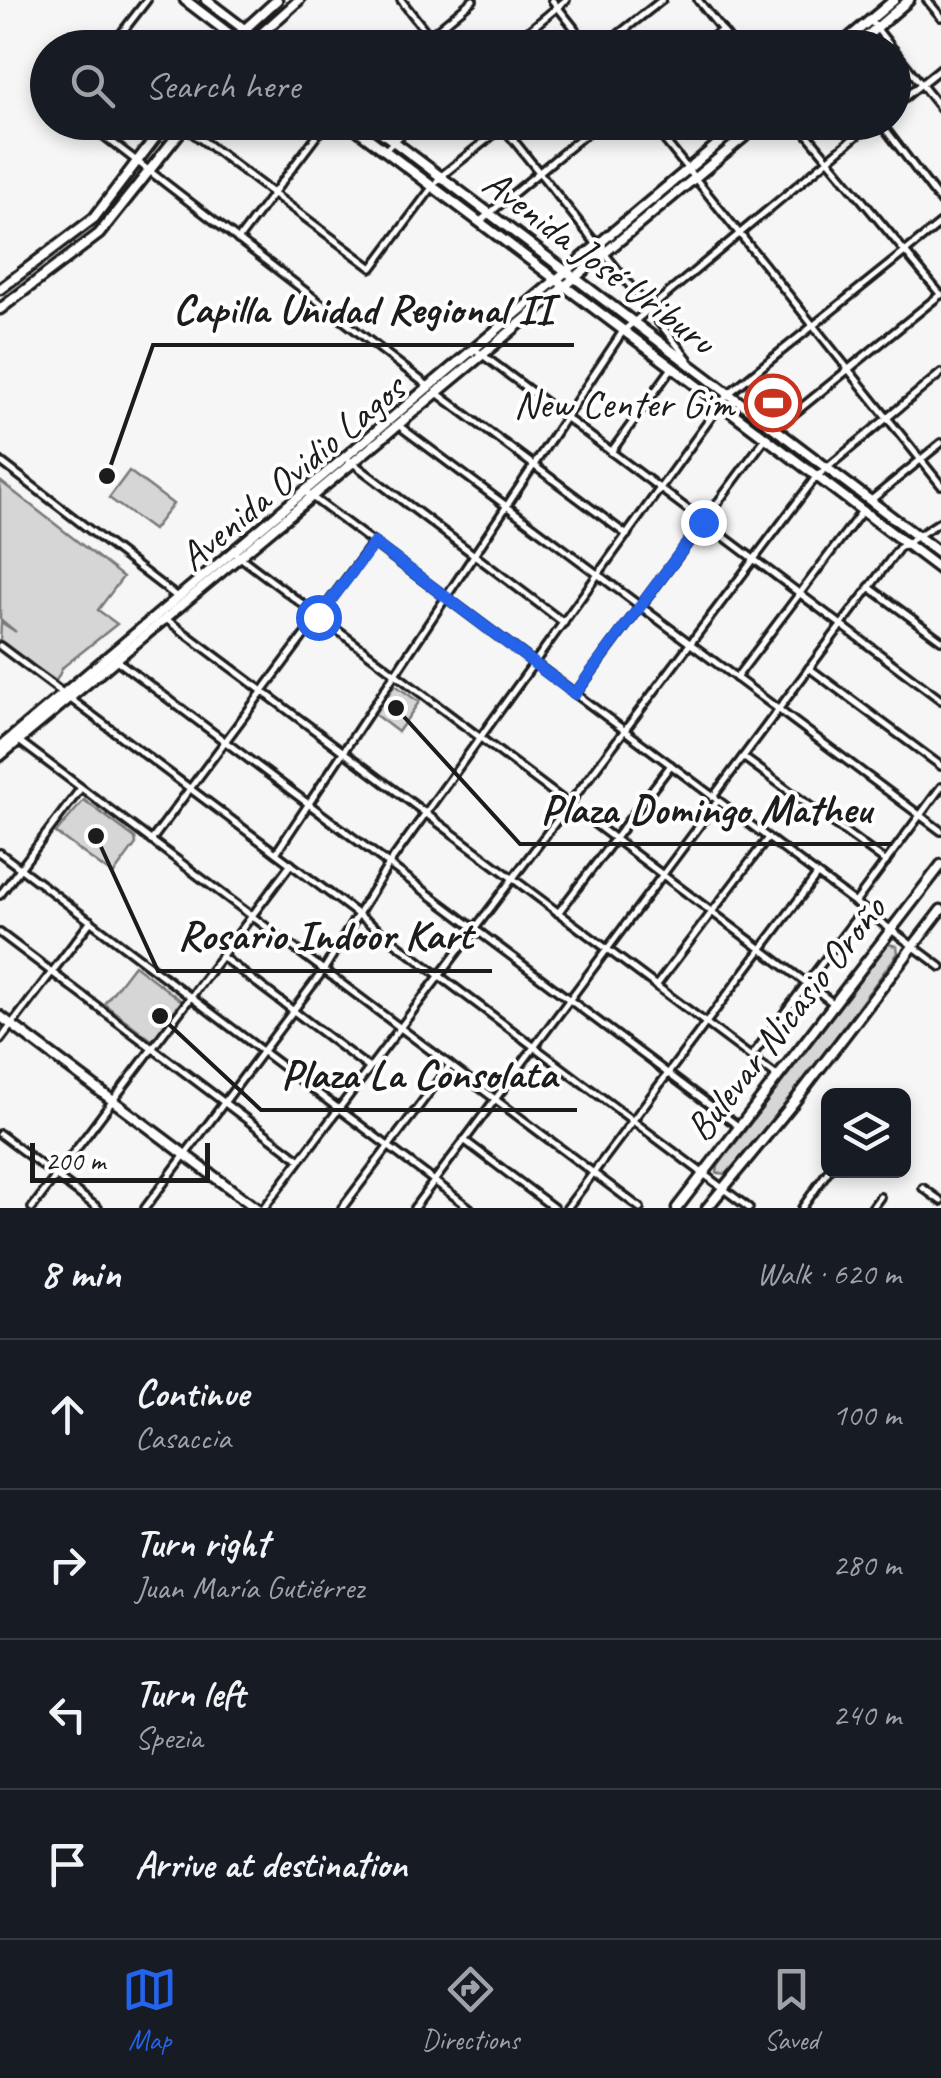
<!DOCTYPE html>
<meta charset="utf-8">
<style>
body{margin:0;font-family:Caveat,sans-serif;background:#20242c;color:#f1f3f6}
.controls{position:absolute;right:30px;bottom:30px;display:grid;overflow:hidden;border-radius:15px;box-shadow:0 5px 15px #0003}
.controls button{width:90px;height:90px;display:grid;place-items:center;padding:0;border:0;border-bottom:2px solid #363941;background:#171b24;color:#f1f3f6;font:50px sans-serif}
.scale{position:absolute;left:30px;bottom:25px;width:180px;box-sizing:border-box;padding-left:10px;border:5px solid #1c1c1c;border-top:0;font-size:28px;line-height:35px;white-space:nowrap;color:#1c1c1c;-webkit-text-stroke:8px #fff;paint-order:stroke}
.stop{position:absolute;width:30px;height:30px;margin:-22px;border:8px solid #2563eb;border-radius:50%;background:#fff}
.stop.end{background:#2563eb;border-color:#fff;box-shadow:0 2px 10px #0008}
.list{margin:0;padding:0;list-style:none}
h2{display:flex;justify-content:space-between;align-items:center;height:130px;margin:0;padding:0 40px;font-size:42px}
h2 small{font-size:32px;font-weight:400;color:#9ea1a6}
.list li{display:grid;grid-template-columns:65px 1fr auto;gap:30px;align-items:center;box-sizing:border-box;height:150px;padding:0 40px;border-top:2px solid #363941}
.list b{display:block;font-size:38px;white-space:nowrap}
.list p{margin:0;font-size:32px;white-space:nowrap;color:#9ea1a6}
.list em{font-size:32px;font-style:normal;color:#9ea1a6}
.icon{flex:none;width:55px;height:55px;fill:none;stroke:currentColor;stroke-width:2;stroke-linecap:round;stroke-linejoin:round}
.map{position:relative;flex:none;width:941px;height:1208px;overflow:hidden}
.search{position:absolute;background:#171b24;box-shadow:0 5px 15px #0003;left:30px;right:30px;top:30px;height:110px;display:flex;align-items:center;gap:25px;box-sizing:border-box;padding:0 35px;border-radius:55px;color:#9ea1a6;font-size:38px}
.sheet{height:730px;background:#171b24}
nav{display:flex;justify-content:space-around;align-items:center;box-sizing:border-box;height:140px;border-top:2px solid #363941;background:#171b24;font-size:28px;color:#9ea1a6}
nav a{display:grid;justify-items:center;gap:5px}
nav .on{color:#2563eb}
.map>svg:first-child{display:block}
</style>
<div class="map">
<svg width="941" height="1208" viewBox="0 0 941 1208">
<rect width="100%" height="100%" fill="#f6f6f6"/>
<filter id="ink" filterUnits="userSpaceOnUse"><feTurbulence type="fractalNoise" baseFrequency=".01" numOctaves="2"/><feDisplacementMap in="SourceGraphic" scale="20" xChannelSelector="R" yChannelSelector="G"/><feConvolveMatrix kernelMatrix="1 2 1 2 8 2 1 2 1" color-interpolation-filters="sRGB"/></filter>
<g filter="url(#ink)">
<!-- green -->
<g fill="#d6d6d6" stroke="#797979" stroke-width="2.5">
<path d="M129,471L173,504L153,530L109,498Z"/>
<path d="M0,481L123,577L98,610L117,624L63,667L56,681L0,643L1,622L16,632L0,619Z"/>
<path d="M395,685L419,702L398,732L374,714Z"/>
<path d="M84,800L135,838L136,844L113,875L56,833Z"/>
<path d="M888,944L897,946L898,953L790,1099L727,1174L717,1173L718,1166Z"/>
<path d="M134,965L183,1002L153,1041L104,1004Z"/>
</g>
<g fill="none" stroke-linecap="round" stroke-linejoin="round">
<!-- street casing -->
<g stroke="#1c1c1c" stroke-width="12">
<g id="street">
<path d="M401,0L439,48"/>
<path d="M552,0L590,48"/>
<path d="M698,0L736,48"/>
<path d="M927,0L941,17"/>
<path d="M870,20L892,48"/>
<path d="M110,48L147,0"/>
<path d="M415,48L473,0"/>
<path d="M508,48L566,0"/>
<path d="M601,48L662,0"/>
<path d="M698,48L722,30"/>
<path d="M894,50L941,109"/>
<path d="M894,106L941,68"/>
<path d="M86,122L428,386"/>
<path d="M178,122L372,268L440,177L509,122"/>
<path d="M499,122L598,246"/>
<path d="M650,122L941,485"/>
<path d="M797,122L941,295"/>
<path d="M880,122L941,202"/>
<path d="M384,151L415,122"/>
<path d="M479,222L600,122"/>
<path d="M238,240L327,122"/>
<path d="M605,254L688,359"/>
<path d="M476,350L941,700"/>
<path d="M437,393L627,535"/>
<path d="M398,425L941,831"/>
<path d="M775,429L941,294"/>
<path d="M611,452L672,368"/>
<path d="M345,457L564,623"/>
<path d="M0,461L177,597"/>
<path d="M304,491L941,967"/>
<path d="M870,501L941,443"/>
<path d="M232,551L833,1003"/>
<path d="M869,587L941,640"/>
<path d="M166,619L778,1077"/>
<path d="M0,646L749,1208"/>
<path d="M115,659L738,1126"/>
<path d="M809,668L941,766"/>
<path d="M736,678L862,511"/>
<path d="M576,693L765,439"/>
<path d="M19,741L640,1208"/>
<path d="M743,757L886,862"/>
<path d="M713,797L899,548L941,521"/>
<path d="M151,841L373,543"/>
<path d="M0,853L470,1208"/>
<path d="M276,853L623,331L873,122"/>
<path d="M0,895L81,788"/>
<path d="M855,903L941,787"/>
<path d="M558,913L671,765"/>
<path d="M0,933L299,1159"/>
<path d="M221,956L369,1068"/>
<path d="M656,986L768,838"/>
<path d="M0,1040L91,921"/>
<path d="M751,1057L863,909"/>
<path d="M0,1134L98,1208"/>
<path d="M464,1140L554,1208"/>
<path d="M923,1188L941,1201"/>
<path d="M32,1208L291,864"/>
<path d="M145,1208L323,971L389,864L728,394L941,223"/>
<path d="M264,1208L816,477L941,373"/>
<path d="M342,1208L450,1065"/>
<path d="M414,1208L717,802"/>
<path d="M567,1208L817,875"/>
<path d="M802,1208L829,1170"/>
<path d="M872,1208L880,1197"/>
</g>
</g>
<!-- secondary casing -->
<g stroke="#1c1c1c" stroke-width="15">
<g id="secondary">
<path d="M224,48L277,0"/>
<path d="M245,48L299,0"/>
<path d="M837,48L894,0"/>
<path d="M853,48L909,0"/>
<path d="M0,289L94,218L167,122"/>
<path d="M0,309L99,234L188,122"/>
<path d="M0,747L744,122"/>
<path d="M0,756L762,122"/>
<path d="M0,1016L256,1208"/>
</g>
</g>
<!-- primary casing -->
<g stroke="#1c1c1c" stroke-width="15">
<g id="primary">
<path d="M185,0L248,48"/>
<path d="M206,0L269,48"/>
<path d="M347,122L941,570"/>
<path d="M368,122L941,554"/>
<path d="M677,1208L941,865"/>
<path d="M707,1208L794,1102L941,910"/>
</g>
</g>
<!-- street -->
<use href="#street" stroke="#fff" stroke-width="5"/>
<!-- secondary -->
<use href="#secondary" stroke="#fff" stroke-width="8"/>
<!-- primary -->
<use href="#primary" stroke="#fff" stroke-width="8"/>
</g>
</g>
<g fill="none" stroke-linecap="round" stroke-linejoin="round" filter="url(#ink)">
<!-- route -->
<path stroke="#2563eb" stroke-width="12" d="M318,617L374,543L575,694L703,522"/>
</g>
<!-- icons -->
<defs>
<g id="stadium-ring" transform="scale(2.875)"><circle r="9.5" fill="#fff" stroke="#c8321e" stroke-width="1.5"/><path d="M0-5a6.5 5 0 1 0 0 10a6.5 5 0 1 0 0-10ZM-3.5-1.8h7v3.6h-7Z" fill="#c8321e"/></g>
</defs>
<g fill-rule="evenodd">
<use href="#stadium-ring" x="773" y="403"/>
</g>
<g text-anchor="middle" stroke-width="8" stroke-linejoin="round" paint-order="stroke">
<!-- street labels -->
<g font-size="40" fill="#1c1c1c" stroke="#fff">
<text transform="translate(600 261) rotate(37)" y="14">Avenida José Uriburu</text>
<text transform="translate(291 472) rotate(-40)" y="14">Avenida Ovidio Lagos</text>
<text transform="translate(785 1018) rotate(-52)" y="14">Bulevar Nicasio Oroño</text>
</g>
<!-- poi labels -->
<g font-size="40" fill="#1c1c1c" stroke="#fff" text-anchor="end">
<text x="734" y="417">New Center Gim</text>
</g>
</g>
<!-- callouts -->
<path fill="none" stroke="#1c1c1c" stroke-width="4" d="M107 476L153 345H574M396 708L520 844H892M96 836L158 971H492M160 1016L261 1110H577"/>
<g fill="#1c1c1c" stroke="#fff" stroke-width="4">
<circle cx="107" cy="476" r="10"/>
<circle cx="396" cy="708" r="10"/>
<circle cx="96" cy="836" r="10"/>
<circle cx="160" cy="1016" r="10"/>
</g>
<g font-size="42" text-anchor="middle" font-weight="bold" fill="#1c1c1c" stroke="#fff" stroke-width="8" stroke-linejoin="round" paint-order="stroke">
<text x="363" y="323">Capilla Unidad Regional II</text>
<text x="706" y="823">Plaza Domingo Matheu</text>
<text x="325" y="949">Rosario Indoor Kart</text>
<text x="419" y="1088">Plaza La Consolata</text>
</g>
</svg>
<div class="controls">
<button><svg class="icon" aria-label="layers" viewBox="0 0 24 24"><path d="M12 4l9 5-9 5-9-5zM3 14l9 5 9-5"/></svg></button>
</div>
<div class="scale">200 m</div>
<div class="stop" style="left:318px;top:617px"></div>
<div class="stop end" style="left:703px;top:522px"></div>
<div class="search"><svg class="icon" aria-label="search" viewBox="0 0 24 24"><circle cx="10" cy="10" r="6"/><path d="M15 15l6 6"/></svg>Search here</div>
</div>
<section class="sheet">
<h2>8 min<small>Walk · 620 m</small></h2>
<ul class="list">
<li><svg class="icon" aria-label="ahead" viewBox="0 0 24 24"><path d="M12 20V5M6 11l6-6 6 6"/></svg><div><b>Continue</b><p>Casaccia</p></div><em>100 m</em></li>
<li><svg class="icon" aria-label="right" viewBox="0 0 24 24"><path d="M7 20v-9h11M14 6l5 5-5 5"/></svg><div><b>Turn right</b><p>Juan María Gutiérrez</p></div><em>280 m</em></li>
<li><svg class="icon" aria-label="left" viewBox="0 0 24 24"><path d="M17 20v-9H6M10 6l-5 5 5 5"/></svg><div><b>Turn left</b><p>Spezia</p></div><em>240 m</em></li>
<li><svg class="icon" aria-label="arrive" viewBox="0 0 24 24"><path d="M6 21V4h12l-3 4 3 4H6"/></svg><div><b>Arrive at destination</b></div></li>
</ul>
</section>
<nav>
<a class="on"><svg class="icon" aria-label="map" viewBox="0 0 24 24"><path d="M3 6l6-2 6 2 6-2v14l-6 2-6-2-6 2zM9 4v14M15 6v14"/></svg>Map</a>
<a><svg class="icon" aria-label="directions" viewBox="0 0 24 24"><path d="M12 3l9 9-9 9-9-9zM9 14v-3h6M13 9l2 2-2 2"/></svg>Directions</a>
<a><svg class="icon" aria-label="saved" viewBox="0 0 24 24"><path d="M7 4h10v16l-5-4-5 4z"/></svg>Saved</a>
</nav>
